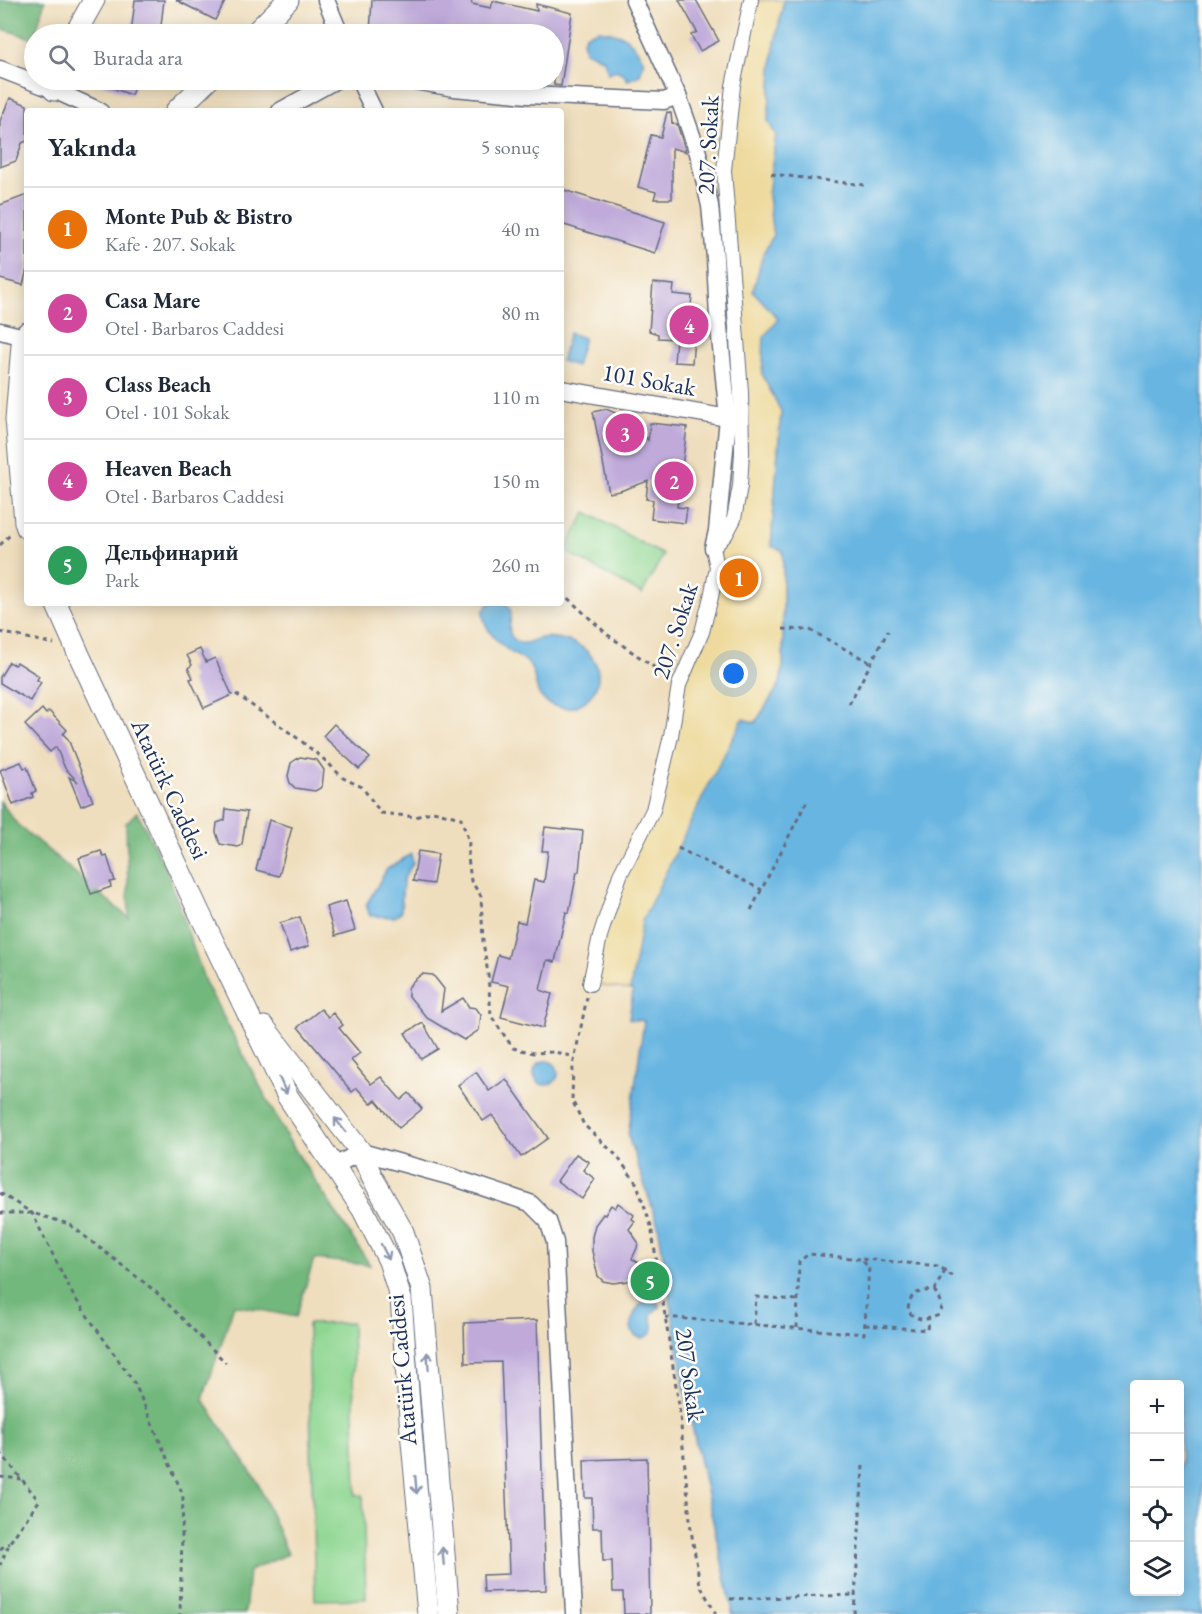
<!DOCTYPE html>
<html lang="tr">
<meta charset="utf-8">
<style>
body{margin:0;font-family:"EB Garamond",serif;background:#f6f6f7;color:#1f2937}
.controls{position:absolute;right:18px;bottom:18px;display:grid;overflow:hidden;border-radius:6px;box-shadow:0 3px 15px #0003}
.controls button{width:54px;height:54px;display:grid;place-items:center;padding:0;border:0;border-bottom:2px solid #e0e1e3;background:#fff;color:#1f2937;font:30px sans-serif}
.you{position:absolute;left:734px;top:674px;width:21px;height:21px;margin:-15px;border:4px solid #fff;border-radius:50%;background:#1a73e8;box-shadow:0 0 0 9px #1a73e833}
.badge{display:grid;place-items:center;width:39px;height:39px;border-radius:50%;background:#b45309;color:#fff;font-size:20px;font-weight:700}
.pin{position:absolute;translate:-50% -50%;border:3px solid #fff;box-shadow:0 2px 6px #0006}
.list{margin:0;padding:0;list-style:none}
h2{display:flex;justify-content:space-between;align-items:center;height:78px;margin:0;padding:0 24px;font-size:26px}
h2 small{font-size:20px;font-weight:400;color:#747a83}
.list li{display:grid;grid-template-columns:39px 1fr auto;gap:18px;align-items:center;box-sizing:border-box;height:84px;padding:0 24px;border-top:2px solid #e0e1e3}
.list b{display:block;font-size:22px;white-space:nowrap}
.list p{margin:0;font-size:20px;white-space:nowrap;color:#747a83}
.list em{font-size:20px;font-style:normal;color:#747a83}
.icon{flex:none;width:33px;height:33px;fill:none;stroke:currentColor;stroke-width:2;stroke-linecap:round;stroke-linejoin:round}
.map{position:relative;flex:none;width:1202px;height:1614px;overflow:hidden}
.search{position:absolute;background:#fff;box-shadow:0 3px 15px #0003;left:24px;top:24px;width:540px;height:66px;display:flex;align-items:center;gap:15px;box-sizing:border-box;padding:0 21px;border-radius:33px;color:#747a83;font-size:22px}
.panel{position:absolute;background:#fff;box-shadow:0 3px 15px #0003;left:24px;top:108px;width:540px;height:498px;border-radius:6px}
.map>svg:first-child{display:block}
</style>
<div class="map">
<svg width="1202" height="1614" viewBox="0 0 1202 1614">
<rect width="100%" height="100%" fill="#fdfcf7"/>
<filter id="ink" filterUnits="userSpaceOnUse"><feTurbulence type="fractalNoise" baseFrequency=".0167" numOctaves="2"/><feDisplacementMap in="SourceGraphic" scale="12" xChannelSelector="R" yChannelSelector="G"/><feConvolveMatrix kernelMatrix="1 2 1 2 8 2 1 2 1" color-interpolation-filters="sRGB"/></filter>
<filter id="wash" filterUnits="userSpaceOnUse"><feTurbulence type="fractalNoise" baseFrequency=".008" numOctaves="4" result="noise"/><feDisplacementMap in="SourceGraphic" scale="24" xChannelSelector="R" yChannelSelector="G"/><feGaussianBlur stdDeviation="1.35" result="paint"/><feColorMatrix in="noise" values="0 0 0 0 0 0 0 0 0 0 0 0 0 0 0 0 0 1.4 0 .05"/><feComposite in="paint" operator="in"/></filter>
<g filter="url(#wash)">
<rect width="100%" height="100%" fill="#efdebd"/>
<!-- green -->
<g fill="#8ed691" stroke="#548278" stroke-width="1.5">
<path d="M586,512L663,555L642,594L565,551Z"/>
<path d="M352,1323L356,1495H363L366,1599L315,1600L308,1324Z"/>
</g>
<!-- forest -->
<g fill="#72b77b" stroke="#46736c" stroke-width="1.5">
<path d="M0,0H45L34,39L0,28Z"/>
<path d="M0,801L17,824L129,918L126,823L137,812L167,870L205,982L288,1139L370,1265L314,1259L296,1317L234,1305L203,1399L257,1481L288,1554L249,1571L245,1614H0Z"/>
</g>
<!-- sand -->
<path fill="#eeda9e" stroke="#84847e" stroke-width="1.5" d="M751,0H784L774,48L768,121L776,135L768,195L773,236L763,254L778,319L762,374L781,411L771,546L783,550V665L780,684L755,723L743,719L643,921L630,990L590,984L600,936L653,810L679,685L702,632L713,548L726,534L740,486L724,170Z"/>
<!-- water -->
<g fill="#67b5e1" stroke="#4172a0" stroke-width="1.5" fill-rule="evenodd">
<path d="M784,0H1202V1614H732V1608L687,1403L658,1225L628,1136L644,1021L629,1019L633,991L630,990L642,921L713,776L743,719L755,723L780,684L783,665V551L771,546L781,411L762,374L764,337L778,319L753,291L763,254L773,236L768,195L776,135L768,121L774,48ZM1134,1384H1180V1592H1134Z"/>
<path d="M598,30C625,33 631,38 644,61L640,75L628,80L622,73L616,70L608,73L604,60L585,51L583,41L585,35Z"/>
<path d="M569,333L584,338L576,366L561,361Z"/>
<path d="M489,603H506C519,616 501,629 515,640C525,648 531,639 541,638C557,636 581,642 591,656C611,681 585,716 555,706C529,698 540,675 527,662C524,659 519,657 515,655C501,646 483,630 483,612Z"/>
<path d="M411,854L413,863L403,880L401,912L395,917L370,916L366,905L387,869Z"/>
<circle cx="546" cy="1073" r="12"/>
<path d="M647,1300H653L658,1303L659,1307L651,1314C651,1319 654,1323 653,1328C652,1337 640,1341 634,1334C626,1325 637,1304 647,1300Z"/>
</g>
<g id="blocks">
<!-- building -->
<g fill="#bfaada">
<path d="M135,0H164L160,34H131Z"/>
<path d="M176,0H226L215,20Z"/>
<path d="M372,0H471L472,4L491,8L493,1L537,11L536,4L572,13L561,86L554,85V34H376L370,33Z"/>
<path d="M679,0H696L719,41L700,51L691,35L697,32Z"/>
<path d="M92,80H137L131,95Z"/>
<path d="M10,98L27,105V141L22,143L16,161L0,167V121Z"/>
<path d="M667,112L671,113L672,123L677,124L686,152L672,148V199H654L656,192L638,187L651,135L661,137Z"/>
<path d="M561,189L665,222L655,253L561,224Z"/>
<path d="M27,195V269L23,285L0,279V205Z"/>
<path d="M653,283L674,285L673,294L692,296L690,314H696L692,363L674,362L676,339L658,338V334L649,331Z"/>
<path d="M606,409L627,418L648,440L650,423L687,427L677,507L687,508L685,523L651,519L653,500L646,499L648,481L620,491L609,493L593,412Z"/>
<path d="M200,649L206,662L215,658L232,695L204,708L190,679L193,678L188,668L192,665L187,655Z"/>
<path d="M9,662L15,665L17,662L39,676L37,680L41,682L30,701L0,683V677Z"/>
<path d="M42,709L46,714L49,711L67,730L63,734L68,739L93,801L81,806L69,777L78,782L65,768L56,747L50,752L25,725Z"/>
<path d="M334,724L370,758L359,769L323,736Z"/>
<path d="M300,757L317,760L324,770L322,787L315,791L295,788L290,783L288,776L291,763Z"/>
<path d="M21,762L24,768L27,767L36,791L32,793L33,797L13,805L0,770Z"/>
<path d="M226,809L247,812L242,844L238,847L220,844L216,832L217,823L225,820Z"/>
<path d="M269,820L292,827L279,876L256,870Z"/>
<path d="M545,827L583,831L579,872H577L569,913L566,912L555,962L547,960L540,990L552,994L543,1028L501,1017L509,986L491,982L498,955L508,958L517,921L525,923L534,880L544,882L548,851H542Z"/>
<path d="M101,851L104,857L107,856L115,881L110,882L111,887L91,894L79,858Z"/>
<path d="M418,851L438,854L433,884L413,881Z"/>
<path d="M346,901L355,930L335,936L326,907Z"/>
<path d="M300,917L309,946L290,952L280,923Z"/>
<path d="M422,974L433,975L444,989L441,1011L463,998L469,1007L476,1008L481,1015L479,1030L464,1040L427,1018L408,995V988L412,982Z"/>
<path d="M321,1009L328,1017L333,1013L343,1025L339,1028L360,1053L351,1060L371,1084L381,1077L401,1100L409,1093L422,1109L399,1128L376,1100L371,1104L357,1088L352,1092L298,1027Z"/>
<path d="M423,1023L438,1049L421,1059L405,1033Z"/>
<path d="M476,1072L489,1091L506,1079L548,1138L521,1157L492,1115L483,1121L458,1085Z"/>
<path d="M576,1154L589,1162L583,1170L595,1179L582,1199L557,1181Z"/>
<path d="M618,1203L634,1215L632,1219L635,1221L629,1229L638,1242L637,1248L632,1259L640,1263L633,1276L628,1281L613,1283L603,1281L598,1276L592,1251V1237L595,1225L603,1214L605,1215L611,1205L615,1208Z"/>
<path d="M537,1320L546,1590L484,1592L483,1575L509,1574L501,1362L465,1363L464,1323Z"/>
<path d="M647,1458L650,1614H624L623,1592H613L612,1561H603L602,1528H593L592,1498H585L584,1460Z"/>
</g>
</g>
</g>
<g filter="url(#ink)">
<use href="#blocks" fill-opacity="0" stroke="#656c7f" stroke-width="1.5"/>
<g fill="none" stroke-linecap="round" stroke-linejoin="round">
<!-- pedestrian casing -->
<g stroke="#656c7f" stroke-width="16">
<path id="pedestrian" d="M590,984L600,936L620,875L653,810L671,736L679,685L702,632L711,597L717,567L713,548L726,534L734,519L740,486L742,452L741,392L724,170L733,86L751,0"/>
</g>
<!-- minor casing -->
<g stroke="#656c7f" stroke-width="19">
<g id="minor">
<path d="M326,0L340,34"/>
<path d="M634,0L678,96L698,153L710,206L715,258L718,317L728,418L717,531L713,548"/>
<path d="M0,69L54,90L100,111"/>
<path d="M359,80L374,111"/>
<path d="M409,80L454,88L527,95L664,101L678,96"/>
<path d="M280,111L336,80"/>
<path d="M0,331L25,337"/>
<path d="M561,389L728,418"/>
<path d="M334,1166L361,1152L452,1177L530,1203L548,1221L555,1242L574,1613"/>
</g>
</g>
<!-- tertiary casing -->
<g stroke="#656c7f" stroke-width="23">
<g id="tertiary">
<path d="M75,34L94,0"/>
<path d="M254,34L288,0"/>
<path d="M54,90L57,80"/>
<path d="M176,111L208,80"/>
<path d="M27,333L22,345L16,419L25,522L27,528"/>
<path d="M56,603L80,657L199,912L288,1097L363,1210L389,1261L401,1299L411,1431L428,1614"/>
<path d="M264,1027L361,1152L372,1177L403,1232L422,1289L449,1614"/>
</g>
</g>
<!-- path -->
<g stroke="#656c7f" stroke-width="3" stroke-dasharray="4.5 4.5" stroke-linecap="butt">
<path d="M771,174L864,185"/>
<path d="M0,545L10,535"/>
<path d="M561,592L608,635L668,677"/>
<path d="M783,629L810,630L871,663"/>
<path d="M0,632L54,644"/>
<path d="M236,694L300,740L327,762L343,778L362,787L381,813L416,817L433,811L461,818L469,842L468,857L471,881L481,896L483,941L488,974L491,1016L513,1048L534,1053L555,1052L575,1057"/>
<path d="M849,704L888,631"/>
<path d="M678,848L762,890"/>
<path d="M751,910L808,799"/>
<path d="M587,997L573,1066L572,1100L584,1125L617,1156L637,1184L651,1226L679,1405L691,1530L700,1585L716,1614"/>
<path d="M0,1193L32,1213L73,1295L135,1384L183,1495L180,1614"/>
<path d="M0,1213H32L69,1224L155,1291L226,1363"/>
<path d="M862,1259L939,1266L952,1276"/>
<path d="M934,1290C939,1298 943,1305 939,1315C926,1320 918,1322 908,1311C909,1292 917,1292 934,1290L945,1271"/>
<path d="M665,1317L864,1334L869,1268L861,1259L809,1254L799,1261L797,1328"/>
<path d="M754,1324L756,1297L798,1300"/>
<path d="M865,1325L927,1330L928,1319"/>
<path d="M0,1452L39,1501L10,1542L0,1565"/>
<path d="M0,1477L21,1479"/>
<path d="M0,1549L9,1543"/>
<path d="M730,1599L855,1595"/>
<path d="M854,1614L863,1466"/>
</g>
<!-- pedestrian -->
<use href="#pedestrian" stroke="#fff" stroke-width="14"/>
<!-- minor -->
<use href="#minor" stroke="#fff" stroke-width="16"/>
<!-- tertiary -->
<use href="#tertiary" stroke="#fff" stroke-width="21"/>
</g>
<!-- one-way arrows -->
<defs><path id="oneway-shaft" d="M-6 0H5M1.5-3L5.5 0L1.5 3" fill="none" stroke-width="1.6" stroke-linecap="round" stroke-linejoin="round" transform="scale(1.5)"/></defs>
<g stroke="#8d97ae">
<use href="#oneway-shaft" transform="translate(283 1086) rotate(65)"/>
<use href="#oneway-shaft" transform="translate(340 1125) rotate(-128)"/>
<use href="#oneway-shaft" transform="translate(385 1252) rotate(63)"/>
<use href="#oneway-shaft" transform="translate(428 1361) rotate(-94)"/>
<use href="#oneway-shaft" transform="translate(416 1485) rotate(85)"/>
<use href="#oneway-shaft" transform="translate(443 1556) rotate(-95)"/>
</g>
</g>
<g text-anchor="middle" stroke-width="5" stroke-linejoin="round" paint-order="stroke">
<!-- street labels -->
<g font-size="24" fill="#1b2f5e" stroke="#fdfcf7">
<text transform="translate(708 145) rotate(-87)" y="8">207. Sokak</text>
<text transform="translate(649 380) rotate(10)" y="8">101 Sokak</text>
<text transform="translate(675 631) rotate(-72)" y="8">207. Sokak</text>
<text transform="translate(170 789) rotate(65)" y="8">Atatürk Caddesi</text>
<text transform="translate(402 1370) rotate(-95)" y="8">Atatürk Caddesi</text>
<text transform="translate(690 1375) rotate(82)" y="8">207 Sokak</text>
</g>
</g>
</svg>
<div class="controls">
<button>+</button>
<button>−</button>
<button><svg class="icon" aria-label="locate" viewBox="0 0 24 24"><circle cx="12" cy="12" r="6"/><path d="M12 2v4M12 18v4M2 12h4M18 12h4"/></svg></button>
<button><svg class="icon" aria-label="layers" viewBox="0 0 24 24"><path d="M12 4l9 5-9 5-9-5zM3 14l9 5 9-5"/></svg></button>
</div>
<div class="you"></div>
<div class="pin badge" style="left:739px;top:578px;background:#e8710a">1</div>
<div class="pin badge" style="left:674px;top:481px;background:#d1479c">2</div>
<div class="pin badge" style="left:625px;top:433px;background:#d1479c">3</div>
<div class="pin badge" style="left:689px;top:325px;background:#d1479c">4</div>
<div class="pin badge" style="left:650px;top:1281px;background:#2e9e5b">5</div>
<div class="search"><svg class="icon" aria-label="search" viewBox="0 0 24 24"><circle cx="10" cy="10" r="6"/><path d="M15 15l6 6"/></svg>Burada ara</div>
<section class="panel">
<h2>Yakında<small>5 sonuç</small></h2>
<ul class="list">
<li><span class="badge" style="background:#e8710a">1</span><div><b>Monte Pub &amp; Bistro</b><p>Kafe · 207. Sokak</p></div><em>40 m</em></li>
<li><span class="badge" style="background:#d1479c">2</span><div><b>Casa Mare</b><p>Otel · Barbaros Caddesi</p></div><em>80 m</em></li>
<li><span class="badge" style="background:#d1479c">3</span><div><b>Class Beach</b><p>Otel · 101 Sokak</p></div><em>110 m</em></li>
<li><span class="badge" style="background:#d1479c">4</span><div><b>Heaven Beach</b><p>Otel · Barbaros Caddesi</p></div><em>150 m</em></li>
<li><span class="badge" style="background:#2e9e5b">5</span><div><b>Дельфинарий</b><p>Park</p></div><em>260 m</em></li>
</ul>
</section>
</div>
